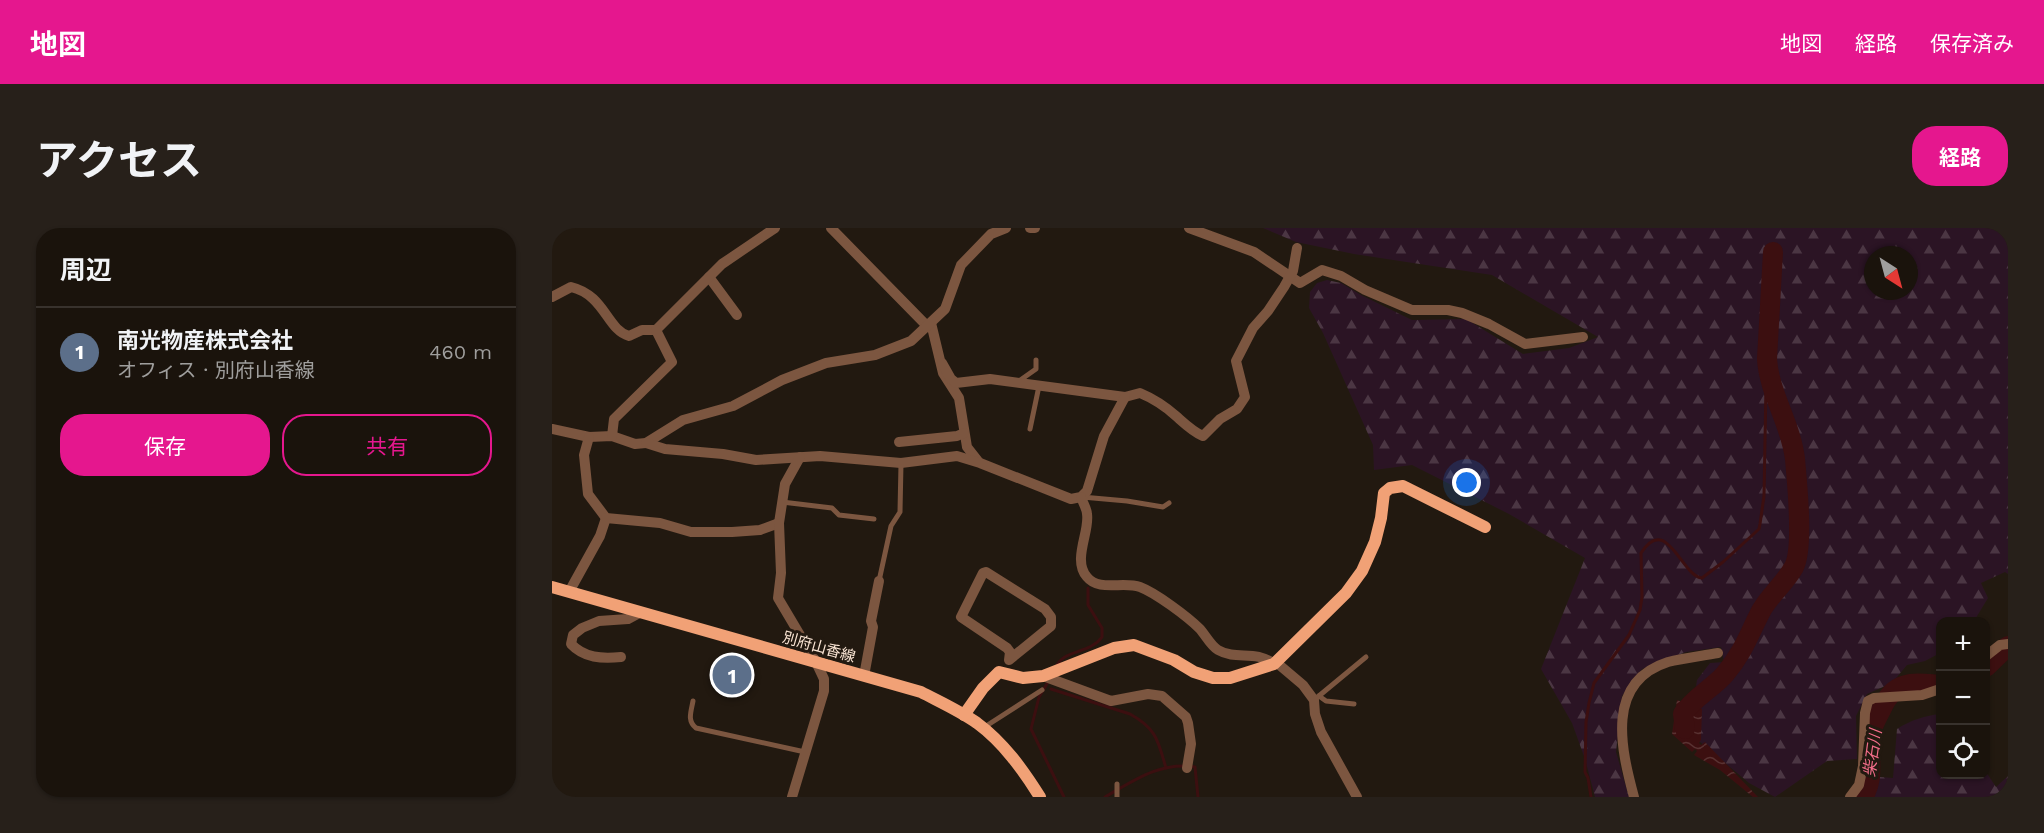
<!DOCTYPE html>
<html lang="ja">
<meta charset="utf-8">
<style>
body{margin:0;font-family:"Work Sans","Noto Sans JP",sans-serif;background:#27201a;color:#f1f3f6}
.controls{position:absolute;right:18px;bottom:18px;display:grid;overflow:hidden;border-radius:12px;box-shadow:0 2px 4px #0004}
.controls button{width:54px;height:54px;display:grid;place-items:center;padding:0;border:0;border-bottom:2px solid #38322d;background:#1a130c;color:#f1f3f6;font:30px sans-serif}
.compass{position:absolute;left:1312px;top:18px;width:54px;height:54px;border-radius:50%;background:#1a130c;box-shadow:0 2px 4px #0004;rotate:144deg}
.you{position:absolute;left:915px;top:255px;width:21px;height:21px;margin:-15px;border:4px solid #fff;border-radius:50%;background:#1a73e8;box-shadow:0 0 0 9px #1a73e833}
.badge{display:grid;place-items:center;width:39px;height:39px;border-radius:50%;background:#e5178e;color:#fff;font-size:20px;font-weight:700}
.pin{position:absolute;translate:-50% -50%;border:3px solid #fff;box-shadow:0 2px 6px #0006}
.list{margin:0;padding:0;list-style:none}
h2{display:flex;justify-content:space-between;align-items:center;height:78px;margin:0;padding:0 24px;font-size:26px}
h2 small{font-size:20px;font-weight:400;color:#9f9e9d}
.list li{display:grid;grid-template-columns:39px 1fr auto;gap:18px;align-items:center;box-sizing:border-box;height:90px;padding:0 24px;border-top:2px solid #38322d}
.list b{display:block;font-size:22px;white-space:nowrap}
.list p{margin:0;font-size:20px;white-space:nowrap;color:#9f9e9d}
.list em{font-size:20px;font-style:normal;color:#9f9e9d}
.actions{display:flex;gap:12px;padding:18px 24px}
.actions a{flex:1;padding:14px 0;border:2px solid #e5178e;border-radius:24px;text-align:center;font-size:21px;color:#e5178e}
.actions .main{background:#e5178e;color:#fff}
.icon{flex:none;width:33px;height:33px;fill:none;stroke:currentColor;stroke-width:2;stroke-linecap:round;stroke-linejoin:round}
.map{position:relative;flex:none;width:1456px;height:569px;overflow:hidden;border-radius:24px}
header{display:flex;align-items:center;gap:36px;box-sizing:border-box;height:84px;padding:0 30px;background:#e5178e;color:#fff}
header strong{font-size:28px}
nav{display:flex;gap:33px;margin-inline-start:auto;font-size:21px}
.intro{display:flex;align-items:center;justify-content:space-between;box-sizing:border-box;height:144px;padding:0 36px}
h1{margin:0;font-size:42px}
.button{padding:15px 27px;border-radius:24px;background:#e5178e;color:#fff;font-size:21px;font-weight:700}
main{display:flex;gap:36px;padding:0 36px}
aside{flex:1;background:#1a130c;border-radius:24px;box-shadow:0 2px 4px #0004}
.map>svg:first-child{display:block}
</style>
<header>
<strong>地図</strong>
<nav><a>地図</a><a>経路</a><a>保存済み</a></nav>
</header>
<div class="intro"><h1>アクセス</h1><a class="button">経路</a></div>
<main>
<aside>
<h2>周辺<small></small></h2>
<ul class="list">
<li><span class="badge" style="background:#5c6f8a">1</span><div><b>南光物産株式会社</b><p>オフィス · 別府山香線</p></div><em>460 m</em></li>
</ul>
<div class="actions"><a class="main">保存</a><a>共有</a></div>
</aside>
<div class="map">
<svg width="1456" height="569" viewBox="0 0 1456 569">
<defs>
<pattern id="forest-firs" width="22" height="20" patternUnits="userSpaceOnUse" patternTransform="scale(1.5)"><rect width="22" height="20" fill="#2b1424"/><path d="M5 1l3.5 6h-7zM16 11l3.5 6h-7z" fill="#4b3643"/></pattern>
<pattern id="water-waves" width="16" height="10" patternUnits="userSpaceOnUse" patternTransform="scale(1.5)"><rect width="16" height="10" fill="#3c0f10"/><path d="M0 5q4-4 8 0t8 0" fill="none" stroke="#593232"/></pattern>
</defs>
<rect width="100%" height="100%" fill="#221910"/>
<!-- forest -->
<g fill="url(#forest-firs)" fill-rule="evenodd">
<path d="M711,0H1456V346L1453,344L1429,355L1436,370L1422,393L1388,394V425L1373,433L1355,437L1340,455L1315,466L1304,488L1305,531L1275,533L1223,569L1197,555L1141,508L1140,486L1145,452L1158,435L1172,434L1169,419L1134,424L1090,441L1070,468L1064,524L1077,569H1043L1033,531L1020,495L989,441L1033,330L957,286L860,237L822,242L821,217L771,105L757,80L758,64L765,55L775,52L789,55L809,67L860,92L914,91L971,126L1017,120L1046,109L940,47L802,26L744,14ZM1321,27H1357V63H1321Z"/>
<path d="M1388,486V546H1434V544L1444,559L1456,548V569H1318L1328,549L1341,550L1345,501C1359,492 1372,488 1388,486Z"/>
</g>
<!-- water -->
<path fill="url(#water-waves)" d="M1125,472L1150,481L1149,512L1147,515L1149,517L1153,514L1206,569H1201L1168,542L1142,527L1145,523L1143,521L1140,524L1120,506Z"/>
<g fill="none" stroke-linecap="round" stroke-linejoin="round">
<!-- stream -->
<g stroke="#3c0f10" stroke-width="3">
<path d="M505,437C514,421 538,426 550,409V400L536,377V360"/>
<path d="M496,454L487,469L479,501L512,569"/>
<path d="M499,461L578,486C605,501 606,513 614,540"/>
<path d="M553,569C581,553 609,533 643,539L646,569"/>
<path d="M1039,569L1036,550L1033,544L1034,494L1037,475L1042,455L1077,407L1088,382L1090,369L1089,325C1115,285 1129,348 1150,350L1171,334L1207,301L1208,296L1212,268L1214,157L1216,146"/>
</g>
<!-- river -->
<g stroke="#3c0f10" stroke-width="20">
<path d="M1434,439L1456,418"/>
<path d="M1133,501L1131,486C1142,469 1160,461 1173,446C1191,425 1197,406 1209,383C1218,367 1233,355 1242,339C1252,319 1245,255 1243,231C1239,196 1217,165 1215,131L1221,24"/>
<path d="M1311,569C1324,550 1315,526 1319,505C1321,496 1326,488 1330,480C1343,451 1362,455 1388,457"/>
</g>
<!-- lane -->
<g stroke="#7c5640" stroke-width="5">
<path d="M467,153L484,141V132"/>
<path d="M478,201L487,158"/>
<path d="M530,269L575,273L611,279L617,275"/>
<path d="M230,274L280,280L287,287L322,291"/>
<path d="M327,353L339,298L348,284L349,236"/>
<path d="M767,468L774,473L802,476"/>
<path d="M762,472L814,429"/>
<path d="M141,473C139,484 135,493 144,500L253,524"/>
<path d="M431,500L490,462"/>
<path d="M565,569V556"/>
</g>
<!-- street -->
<g stroke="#7c5640" stroke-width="10">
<path d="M279,0L376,99"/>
<path d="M478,0H483"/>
<path d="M637,0L702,24L748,55L770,42L789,48L813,62L860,82H896L910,85L937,96L973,116L1031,109"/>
<path d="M157,49L185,87"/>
<path d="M0,69L19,59C53,67 55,102 77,108L90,102H104L170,36L223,0"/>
<path d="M379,95L391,145L407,170L415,219L426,233"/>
<path d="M390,135L399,151L404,155L438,151L573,169L588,165C600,170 614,179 624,188C633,196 641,204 651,208L668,191L685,181L693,169L684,133L701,100L716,83L732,59L741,43L745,20"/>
<path d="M0,201L37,209L60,208L83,216L94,215L131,192L181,178L230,152L274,135L323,127L359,113L393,81L409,37L439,6L454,0"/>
<path d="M60,208L62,191L120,134L104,102"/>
<path d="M37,209L32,227L36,266L54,290L108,295L139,304H180L208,302L227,295"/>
<path d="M347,214L405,208L412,205"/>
<path d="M94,215L113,221L171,226L204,232L268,228L349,235L405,228L428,235L519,271L529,269L535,263L552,208L573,169"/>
<path d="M529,269C531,275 535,281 535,286C538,304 520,332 535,349C547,364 571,353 588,359C604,365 636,389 648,401C654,408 659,418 666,422C685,433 703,421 722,436"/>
<path d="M434,344L493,381L499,389V398L457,432L458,424L455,420L409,389L431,345Z"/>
<path d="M17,364L48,308L54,290"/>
<path d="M1434,428L1448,417L1456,416"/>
<path d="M69,429C50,431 32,430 19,416L21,407L30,400L47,393L76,391L89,384"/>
<path d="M725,435L751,457L762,472L763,486L769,504L805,569"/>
<path d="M312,448L321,399L319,393L327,353"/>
<path d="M491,448L559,473L596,466L610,468L634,489L636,495L639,516L635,540"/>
<path d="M240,569L272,463V451L264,434L226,370L229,345L227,295L233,256L248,229"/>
<path d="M1082,569C1069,521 1053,454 1116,434C1132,430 1150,428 1166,425"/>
<path d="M1298,569L1307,557L1311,538L1313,485L1316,473L1322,470L1370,467L1388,461"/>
</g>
<!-- secondary -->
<g stroke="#f1a176" stroke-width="12">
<path d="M0,359L369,464C388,474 408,483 425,495C452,515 471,542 488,569"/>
<path d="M412,487L431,460L447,444L471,450L491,448L562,420L582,417L622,432L642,444L661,450H678L722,436L794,365L810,343L823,314L829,290L832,265L838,260L851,258L933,299"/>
</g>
</g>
<g text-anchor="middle" stroke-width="6" stroke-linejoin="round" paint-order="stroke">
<!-- street labels -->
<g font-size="15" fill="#fbe6d5" stroke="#221910">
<text transform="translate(267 419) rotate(16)" y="5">別府山香線</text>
</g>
<!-- water labels -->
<g font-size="16" font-style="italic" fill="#f16d89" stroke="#221910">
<text transform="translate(1320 525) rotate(-82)" y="6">柴石川</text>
</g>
</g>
</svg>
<div class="controls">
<button>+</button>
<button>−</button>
<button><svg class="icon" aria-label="locate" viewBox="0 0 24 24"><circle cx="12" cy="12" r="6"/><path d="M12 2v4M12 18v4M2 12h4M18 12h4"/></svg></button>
</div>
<svg class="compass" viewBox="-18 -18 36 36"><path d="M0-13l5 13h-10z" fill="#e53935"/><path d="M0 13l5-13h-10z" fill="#9f9e9d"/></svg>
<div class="you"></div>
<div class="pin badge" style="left:180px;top:447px;background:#5c6f8a">1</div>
</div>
</main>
